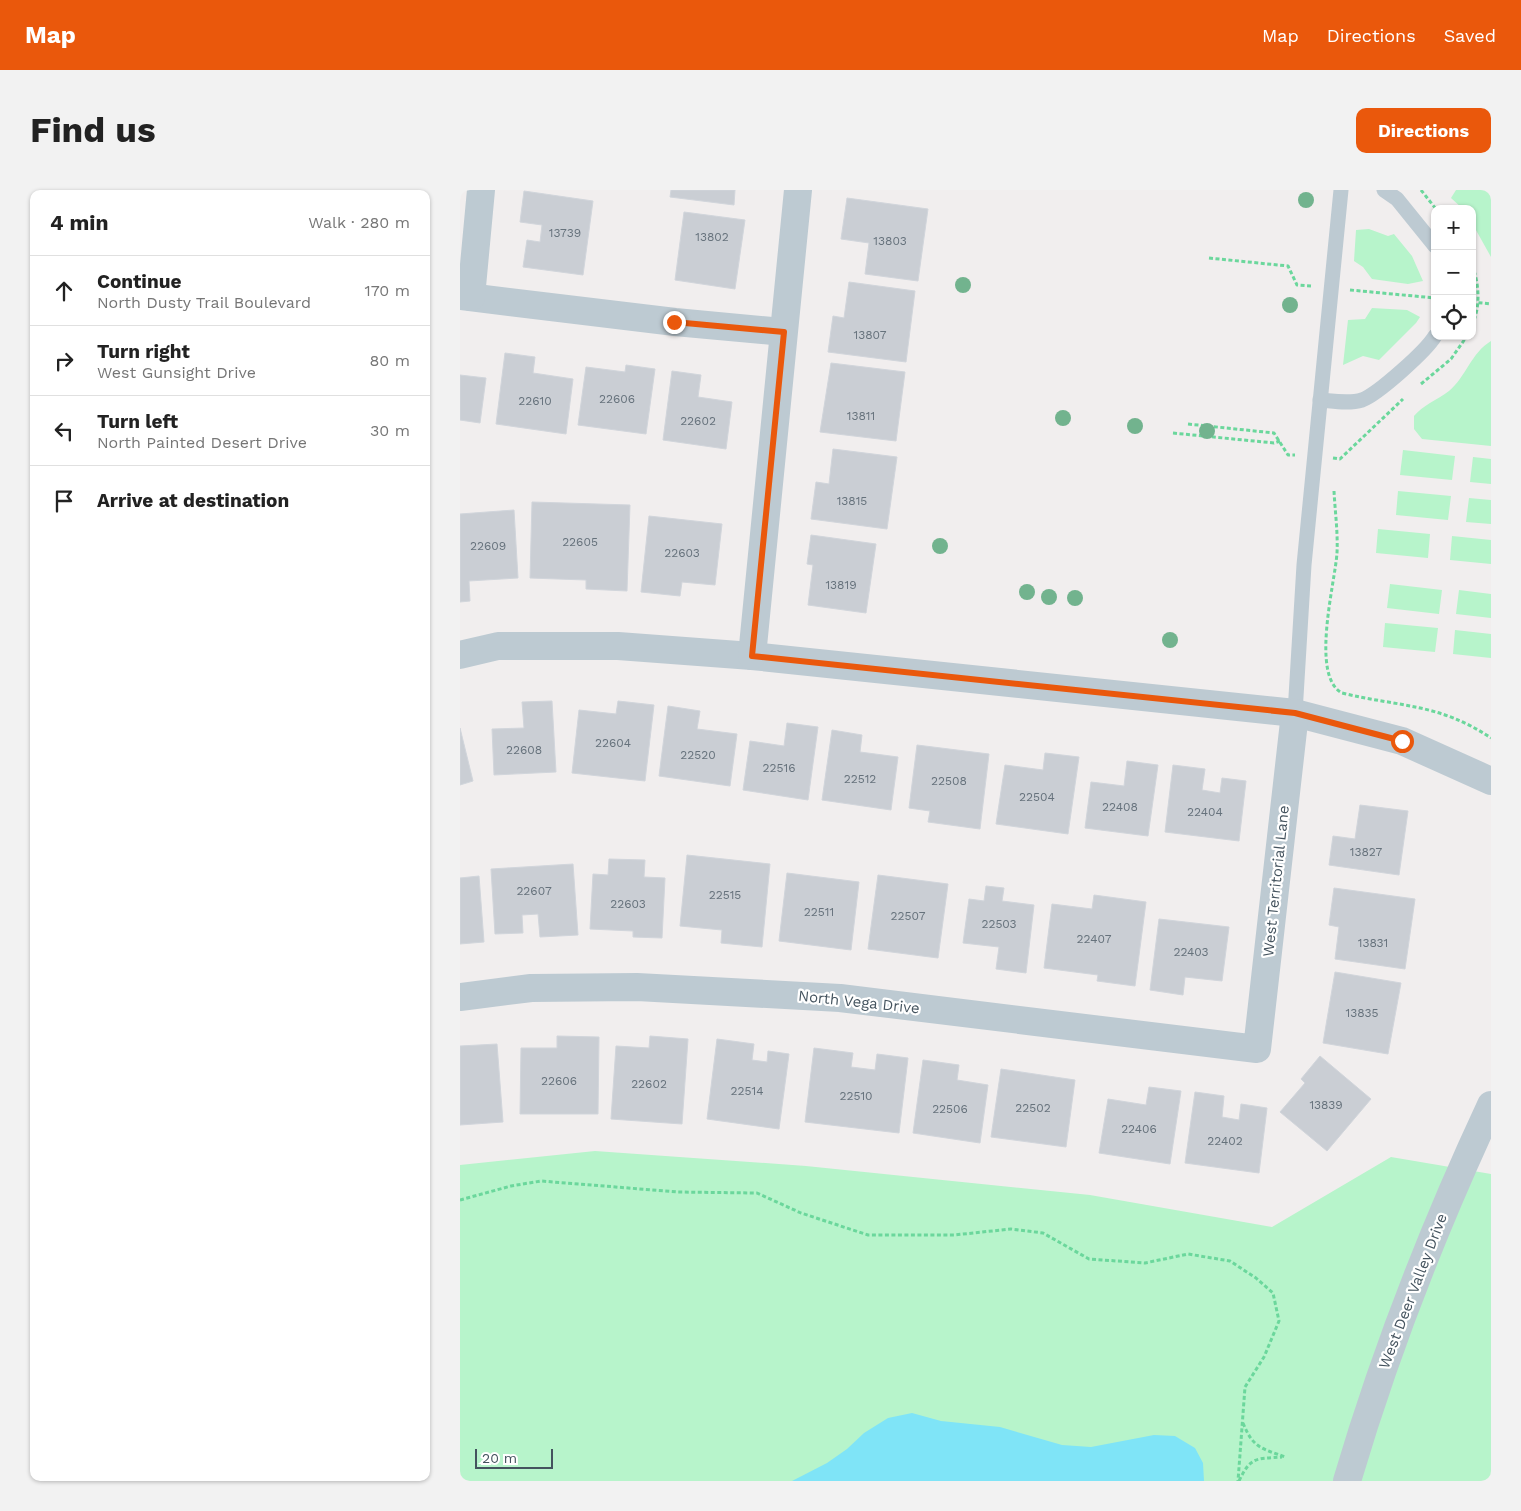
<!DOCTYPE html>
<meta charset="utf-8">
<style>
body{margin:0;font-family:"Work Sans",sans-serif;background:#f2f2f2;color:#222}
.controls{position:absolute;right:15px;top:15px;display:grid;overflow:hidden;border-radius:10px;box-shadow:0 1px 4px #0004}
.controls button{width:45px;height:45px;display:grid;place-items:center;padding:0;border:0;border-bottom:1px solid #e0e0e0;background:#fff;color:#222;font:25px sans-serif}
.scale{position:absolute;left:15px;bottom:12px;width:78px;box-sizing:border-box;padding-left:5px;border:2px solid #44535e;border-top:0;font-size:14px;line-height:18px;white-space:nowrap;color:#44535e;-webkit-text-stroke:4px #fff;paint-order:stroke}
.stop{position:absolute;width:15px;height:15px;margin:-11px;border:4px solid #ea580c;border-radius:50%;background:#fff}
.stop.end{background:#ea580c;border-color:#fff;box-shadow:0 1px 5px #0008}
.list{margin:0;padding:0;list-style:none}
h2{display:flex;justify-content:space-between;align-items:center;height:65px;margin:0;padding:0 20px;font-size:21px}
h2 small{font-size:16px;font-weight:400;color:#767676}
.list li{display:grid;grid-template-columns:32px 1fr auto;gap:15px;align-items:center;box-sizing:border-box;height:70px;padding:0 20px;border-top:1px solid #e0e0e0}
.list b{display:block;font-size:19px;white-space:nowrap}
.list p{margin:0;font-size:16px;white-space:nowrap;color:#767676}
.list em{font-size:16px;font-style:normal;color:#767676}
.icon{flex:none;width:28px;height:28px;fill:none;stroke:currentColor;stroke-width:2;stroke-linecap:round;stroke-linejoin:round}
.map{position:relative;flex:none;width:1031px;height:1291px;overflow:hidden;border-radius:10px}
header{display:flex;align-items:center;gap:30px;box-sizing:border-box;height:70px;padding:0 25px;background:#ea580c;color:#fff}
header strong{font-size:24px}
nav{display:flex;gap:28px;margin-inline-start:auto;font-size:18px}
.intro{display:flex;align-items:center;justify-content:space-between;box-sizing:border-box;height:120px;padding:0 30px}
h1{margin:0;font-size:35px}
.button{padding:12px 22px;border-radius:10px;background:#ea580c;color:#fff;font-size:18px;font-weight:700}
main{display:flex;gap:30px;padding:0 30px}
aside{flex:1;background:#fff;border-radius:10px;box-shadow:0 1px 4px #0004}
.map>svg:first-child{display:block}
</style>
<header>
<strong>Map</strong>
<nav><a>Map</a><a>Directions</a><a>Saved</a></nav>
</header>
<div class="intro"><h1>Find us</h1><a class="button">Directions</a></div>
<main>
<aside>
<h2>4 min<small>Walk · 280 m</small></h2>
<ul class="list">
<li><svg class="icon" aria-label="ahead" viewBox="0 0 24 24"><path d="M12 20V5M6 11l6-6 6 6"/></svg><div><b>Continue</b><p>North Dusty Trail Boulevard</p></div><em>170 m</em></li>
<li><svg class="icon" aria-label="right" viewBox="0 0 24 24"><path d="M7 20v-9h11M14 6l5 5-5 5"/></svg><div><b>Turn right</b><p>West Gunsight Drive</p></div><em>80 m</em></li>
<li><svg class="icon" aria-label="left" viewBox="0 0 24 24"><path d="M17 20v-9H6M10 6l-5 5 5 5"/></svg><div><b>Turn left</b><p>North Painted Desert Drive</p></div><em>30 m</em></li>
<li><svg class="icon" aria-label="arrive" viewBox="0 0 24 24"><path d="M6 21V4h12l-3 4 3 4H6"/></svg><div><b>Arrive at destination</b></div></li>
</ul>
</aside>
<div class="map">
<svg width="1031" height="1291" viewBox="0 0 1031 1291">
<rect width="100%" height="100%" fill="#f1eeee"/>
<!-- green -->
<g fill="#b7f4cb">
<path d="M996,0H1031V67L1012,33V19H1003L991,8Z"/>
<path d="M909,39L928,46L934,44L952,66L963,91L948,94L912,89L903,77L894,71L896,40Z"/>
<path d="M912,118L947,120L960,127L956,133L919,170L903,166L883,175L888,130L905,129Z"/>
<path d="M1031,151V256L962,249L954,239V226C963,215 977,210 989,201C1006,187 1011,163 1031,151Z"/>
<path d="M943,260L995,266L992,290L940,285Z"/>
<path d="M1013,267L1031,269V294L1010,292Z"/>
<path d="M938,301L991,306L988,330L936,325Z"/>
<path d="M1009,308L1031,310V334L1006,332Z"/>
<path d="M918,339L970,344L968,368L916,363Z"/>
<path d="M992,346L1031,350V374L990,370Z"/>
<path d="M930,394L982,400L979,424L927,418Z"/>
<path d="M999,400L1031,404V428L996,424Z"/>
<path d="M925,433L978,438L975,462L923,457Z"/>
<path d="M995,440L1031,444V468L993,464Z"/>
<path d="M135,961L346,976L630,1005L812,1037L931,967L1031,984V1291H0V975Z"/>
</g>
<!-- water -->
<path fill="#7fe4f7" d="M452,1223L481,1231L540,1237L602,1255L631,1257L694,1245L715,1246L735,1258L743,1273L744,1291H332L367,1273L387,1259L404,1243L428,1228Z"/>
<!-- building -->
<g fill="#caced4" stroke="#d1d5db">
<path d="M211,0H275L274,15L210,7Z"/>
<path d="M64,1L133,11L123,85L63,77L67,50L80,52L82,35L60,32Z"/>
<path d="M387,8L468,19L458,91L405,84L409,53L381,49Z"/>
<path d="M224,22L285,30L275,99L215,90Z"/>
<path d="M389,92L455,101L446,172L368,162L373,126L384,128Z"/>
<path d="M45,163L75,167L73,183L113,189L106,244L36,234Z"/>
<path d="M371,173L445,182L436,251L360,242Z"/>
<path d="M166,175L195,179L186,244L118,235L126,177L165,182Z"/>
<path d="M212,181L241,185L238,207L272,212L266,259L203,250Z"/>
<path d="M0,185L26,188L20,233L0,230Z"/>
<path d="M373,259L437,267L427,339L351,329L356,292L369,294Z"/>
<path d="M72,312L170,315L167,401L126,399V390L70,388Z"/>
<path d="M54,320L58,388L9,391L10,411L0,412V324Z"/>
<path d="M189,326L262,334L255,395L222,392L220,406L181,402Z"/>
<path d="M351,345L416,354L406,423L348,415L353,375L347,374Z"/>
<path d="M92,511L96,582L34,585L32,539L64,538L62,512Z"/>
<path d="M158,511L194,515L185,591L112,583L119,520L156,524Z"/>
<path d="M208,516L240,521L237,539L277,544L270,596L199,586Z"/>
<path d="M327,533L358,537L348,610L283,600L290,551L324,556Z"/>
<path d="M0,538L13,591L0,595Z"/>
<path d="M372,540L402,545L400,562L438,567L431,620L362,610Z"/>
<path d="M457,555L529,564L520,639L468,632L470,621L449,618Z"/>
<path d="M585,563L619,567L608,644L536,634L545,575L583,580Z"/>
<path d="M667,571L698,575L688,646L625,638L631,592L664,596Z"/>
<path d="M713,575L745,579L742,600L760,603L762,588L786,591L779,651L705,642Z"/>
<path d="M900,615L948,621L939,685L869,675L873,646L895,649Z"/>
<path d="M227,665L310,674L302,757L261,753L262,740L220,736Z"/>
<path d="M149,669L185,670L184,687L205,688L202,748L173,747V741L130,739L133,684L148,685Z"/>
<path d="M113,674L118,745L80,747L78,724L62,725L63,743L35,744L31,679Z"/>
<path d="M327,683L399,692L391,760L319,751Z"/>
<path d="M418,685L488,694L478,768L408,759Z"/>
<path d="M19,686L24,752L0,754V688Z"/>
<path d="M526,696L544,698L542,711L574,715L566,783L536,779L539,757L503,753L509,709L524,711Z"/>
<path d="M874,698L955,709L945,779L875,769L879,737L869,735Z"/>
<path d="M634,705L686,712L675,796L637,791L638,785L584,778L592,714L632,719Z"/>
<path d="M699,729L769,737L762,791L725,787L723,805L690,800Z"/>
<path d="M875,782L941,793L928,864L863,853Z"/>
<path d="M97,846L139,847L138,924H60L61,858H97Z"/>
<path d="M190,846L228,849L222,934L151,929L156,856L189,858Z"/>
<path d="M257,849L294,854L292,870L307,872L308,861L329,864L319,939L247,929Z"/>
<path d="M37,854L43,932L0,935V856Z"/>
<path d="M354,858L393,863L391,877L415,880L417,864L448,868L439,943L345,932Z"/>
<path d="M860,866L911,909L867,961L820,922L845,893L841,889Z"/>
<path d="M463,870L499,875L497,890L528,895L520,953L453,943Z"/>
<path d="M541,879L615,890L606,957L531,947Z"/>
<path d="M689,897L721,901L710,974L639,963L648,909L686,915Z"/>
<path d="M735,902L764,906L762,927L779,930L781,914L807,918L799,983L725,973Z"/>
</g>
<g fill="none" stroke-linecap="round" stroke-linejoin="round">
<!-- path -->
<g stroke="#6bd79c" stroke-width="3" stroke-dasharray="4 2.5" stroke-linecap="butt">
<path d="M961,0L976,19"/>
<path d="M749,68L828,76L837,95L851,96"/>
<path d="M1012,75C1019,93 1021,116 1012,135"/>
<path d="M890,100L975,108"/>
<path d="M1012,112L1031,114"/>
<path d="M961,194L991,169L1007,146"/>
<path d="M728,234L814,243L828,265H835"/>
<path d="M713,243L814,253L820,251"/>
<path d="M873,268L880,269L943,209"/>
<path d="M874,301C875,321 878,342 877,363C875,393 850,486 882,503C939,517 979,513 1031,548"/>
<path d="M0,1010L51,996L81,991L218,1002L297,1003L341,1023L408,1045H494L551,1039L583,1043L629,1069L685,1073L728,1064L770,1071L796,1088L813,1103L819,1131L804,1167L785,1197L778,1291"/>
<path d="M783,1233C793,1258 801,1258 825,1267"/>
<path d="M779,1291C791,1266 796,1269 822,1267"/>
</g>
<!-- service -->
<g stroke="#bdcad2" stroke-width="15">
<path d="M924,0L937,9L975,56"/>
<path d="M860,210C873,211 889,214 902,210C918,204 966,161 975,146"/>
<path d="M835,523L844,375L881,0"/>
</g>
<!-- minor -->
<g stroke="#bdcad2" stroke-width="28">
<path d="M0,106L215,132L323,142"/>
<path d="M11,107L21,0"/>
<path d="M0,465L38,456H158L292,466L835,523L942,551L1031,591"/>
<path d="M292,466L338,0"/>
<path d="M0,807L71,798L177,797L380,808L797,859L835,523"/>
</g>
<!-- tertiary -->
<path stroke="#bdcad2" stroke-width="28" d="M887,1291C925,1162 974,1037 1031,915"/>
</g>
<!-- trees -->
<g fill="#72b38e">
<circle cx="846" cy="10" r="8"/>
<circle cx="503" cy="95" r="8"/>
<circle cx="830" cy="115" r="8"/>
<circle cx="603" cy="228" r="8"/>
<circle cx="675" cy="236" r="8"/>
<circle cx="747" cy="241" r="8"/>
<circle cx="480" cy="356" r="8"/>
<circle cx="567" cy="402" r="8"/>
<circle cx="589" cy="407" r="8"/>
<circle cx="615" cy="408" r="8"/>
<circle cx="710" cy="450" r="8"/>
</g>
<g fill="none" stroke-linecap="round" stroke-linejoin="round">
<!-- route -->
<path stroke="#ea580c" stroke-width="6" d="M214,132L324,142L292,466L835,523L942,551"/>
</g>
<g text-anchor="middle" stroke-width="4.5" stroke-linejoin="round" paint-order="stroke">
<!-- number labels -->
<g font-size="12" fill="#66727c">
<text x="105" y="47">13739</text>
<text x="252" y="51">13802</text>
<text x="430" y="55">13803</text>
<text x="410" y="149">13807</text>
<text x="157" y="213">22606</text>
<text x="75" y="215">22610</text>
<text x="401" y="230">13811</text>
<text x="238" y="235">22602</text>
<text x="392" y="315">13815</text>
<text x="120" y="356">22605</text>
<text x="28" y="360">22609</text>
<text x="222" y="367">22603</text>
<text x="381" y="399">13819</text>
<text x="153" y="557">22604</text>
<text x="64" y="564">22608</text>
<text x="238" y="569">22520</text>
<text x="319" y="582">22516</text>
<text x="400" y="593">22512</text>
<text x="489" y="595">22508</text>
<text x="577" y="611">22504</text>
<text x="660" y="621">22408</text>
<text x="745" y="626">22404</text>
<text x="906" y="666">13827</text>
<text x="74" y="705">22607</text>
<text x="265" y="709">22515</text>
<text x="168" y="718">22603</text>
<text x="359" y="726">22511</text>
<text x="448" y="730">22507</text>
<text x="539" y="738">22503</text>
<text x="634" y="753">22407</text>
<text x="913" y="757">13831</text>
<text x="731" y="766">22403</text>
<text x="902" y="827">13835</text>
<text x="99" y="895">22606</text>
<text x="189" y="898">22602</text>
<text x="287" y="905">22514</text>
<text x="396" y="910">22510</text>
<text x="866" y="919">13839</text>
<text x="573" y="922">22502</text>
<text x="490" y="923">22506</text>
<text x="679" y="943">22406</text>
<text x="765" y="955">22402</text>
</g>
<!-- street labels -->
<g font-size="15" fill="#44535e" stroke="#fff">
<text transform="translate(816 691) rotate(-84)" y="5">West Territorial Lane</text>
<text transform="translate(399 812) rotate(6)" y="5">North Vega Drive</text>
<text transform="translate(953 1101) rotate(-69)" y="5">West Deer Valley Drive</text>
</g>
</g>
</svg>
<div class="controls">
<button>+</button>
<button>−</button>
<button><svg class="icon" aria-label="locate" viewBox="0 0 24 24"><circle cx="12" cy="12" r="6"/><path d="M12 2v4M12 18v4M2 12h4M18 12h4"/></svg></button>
</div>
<div class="scale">20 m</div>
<div class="stop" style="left:942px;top:551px"></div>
<div class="stop end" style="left:214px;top:132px"></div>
</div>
</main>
